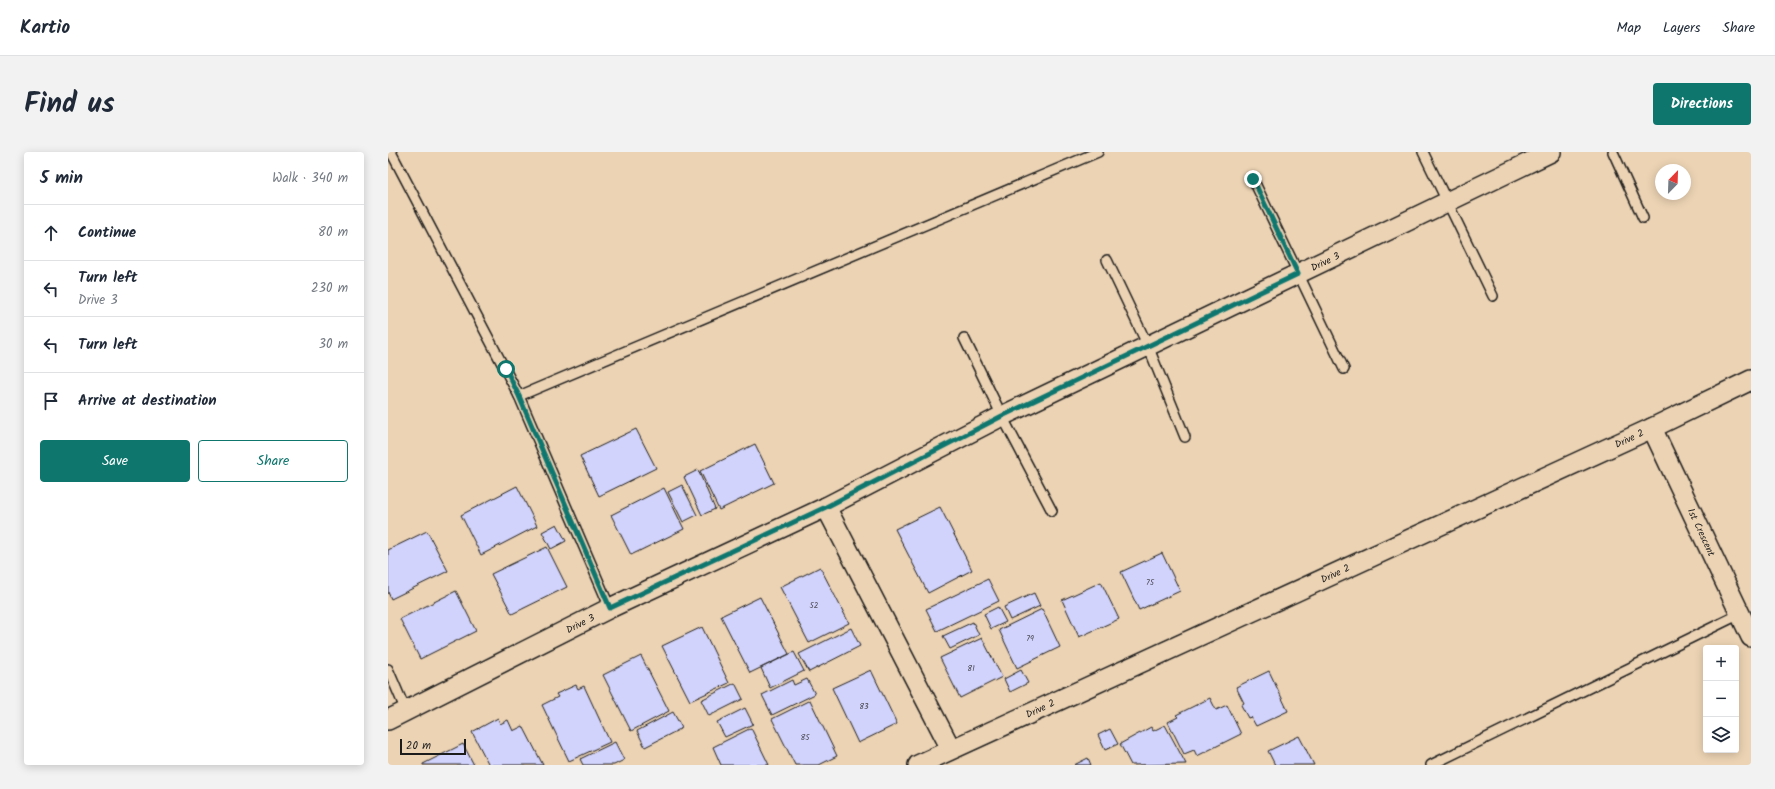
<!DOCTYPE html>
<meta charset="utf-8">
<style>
body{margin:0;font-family:Kalam,sans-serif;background:#f2f2f3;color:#1f2937}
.controls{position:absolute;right:12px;bottom:12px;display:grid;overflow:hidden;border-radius:4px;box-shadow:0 2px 10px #0003}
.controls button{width:36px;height:36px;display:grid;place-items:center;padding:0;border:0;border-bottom:1px solid #e0e1e3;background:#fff;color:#1f2937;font:20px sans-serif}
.compass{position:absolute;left:1267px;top:12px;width:36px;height:36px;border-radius:50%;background:#fff;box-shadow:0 2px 10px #0003;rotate:23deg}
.scale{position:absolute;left:12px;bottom:10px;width:66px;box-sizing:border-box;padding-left:4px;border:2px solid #1c1c1c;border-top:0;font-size:11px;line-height:14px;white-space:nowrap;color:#1c1c1c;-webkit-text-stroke:3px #ecd3b4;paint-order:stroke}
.stop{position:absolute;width:12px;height:12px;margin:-9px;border:3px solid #0f766e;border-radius:50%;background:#fff}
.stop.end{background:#0f766e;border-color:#fff;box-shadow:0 1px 4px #0008}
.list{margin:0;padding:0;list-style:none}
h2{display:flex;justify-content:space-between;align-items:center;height:52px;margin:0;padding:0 16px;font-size:17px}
h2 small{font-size:13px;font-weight:400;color:#747a83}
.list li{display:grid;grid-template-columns:26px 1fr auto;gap:12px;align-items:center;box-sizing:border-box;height:56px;padding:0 16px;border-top:1px solid #e0e1e3}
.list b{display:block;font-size:15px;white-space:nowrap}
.list p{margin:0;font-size:13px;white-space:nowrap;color:#747a83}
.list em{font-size:13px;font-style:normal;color:#747a83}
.actions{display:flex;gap:8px;padding:12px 16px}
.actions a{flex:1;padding:9px 0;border:1px solid #0f766e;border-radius:4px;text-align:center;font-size:14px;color:#0f766e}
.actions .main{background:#0f766e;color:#fff}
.icon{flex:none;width:22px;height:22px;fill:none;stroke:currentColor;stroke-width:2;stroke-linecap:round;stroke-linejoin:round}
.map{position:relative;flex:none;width:1363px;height:613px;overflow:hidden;border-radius:4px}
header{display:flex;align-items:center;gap:24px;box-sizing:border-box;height:56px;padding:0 20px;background:#fff;border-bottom:1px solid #e0e1e3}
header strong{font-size:19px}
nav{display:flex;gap:22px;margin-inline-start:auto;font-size:14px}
.intro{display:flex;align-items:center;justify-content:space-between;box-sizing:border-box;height:96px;padding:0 24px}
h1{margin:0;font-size:28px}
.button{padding:10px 18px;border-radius:4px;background:#0f766e;color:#fff;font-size:14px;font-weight:700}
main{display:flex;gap:24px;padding:0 24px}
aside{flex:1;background:#fff;border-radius:4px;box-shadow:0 2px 10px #0003}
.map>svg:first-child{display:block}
</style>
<header>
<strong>Kartio</strong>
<nav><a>Map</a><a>Layers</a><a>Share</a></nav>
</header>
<div class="intro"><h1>Find us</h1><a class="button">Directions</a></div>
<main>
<aside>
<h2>5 min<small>Walk · 340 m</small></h2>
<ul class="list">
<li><svg class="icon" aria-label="ahead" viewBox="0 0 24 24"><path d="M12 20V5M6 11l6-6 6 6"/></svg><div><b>Continue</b></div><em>80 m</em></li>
<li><svg class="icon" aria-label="left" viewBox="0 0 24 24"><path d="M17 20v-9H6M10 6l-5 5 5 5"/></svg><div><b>Turn left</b><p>Drive 3</p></div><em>230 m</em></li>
<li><svg class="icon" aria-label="left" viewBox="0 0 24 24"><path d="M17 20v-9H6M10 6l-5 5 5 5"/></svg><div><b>Turn left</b></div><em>30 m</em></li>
<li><svg class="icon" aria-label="arrive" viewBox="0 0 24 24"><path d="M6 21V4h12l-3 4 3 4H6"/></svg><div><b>Arrive at destination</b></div></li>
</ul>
<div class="actions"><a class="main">Save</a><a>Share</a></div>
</aside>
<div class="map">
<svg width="1363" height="613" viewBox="0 0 1363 613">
<rect width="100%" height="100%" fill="#ecd3b4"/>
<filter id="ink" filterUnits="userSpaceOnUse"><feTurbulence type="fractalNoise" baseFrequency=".025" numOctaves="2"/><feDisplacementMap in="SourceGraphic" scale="8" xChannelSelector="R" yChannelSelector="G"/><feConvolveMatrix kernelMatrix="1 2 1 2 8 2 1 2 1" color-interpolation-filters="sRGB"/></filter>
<g filter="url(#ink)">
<!-- building -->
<g fill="#d2d3fc" stroke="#1c1c1c">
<path d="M248,277L268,316L211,344L192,304Z"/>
<path d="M367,292L386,331L331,358L312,319Z"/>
<path d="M310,318L327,357L314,363L296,325Z"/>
<path d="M294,333L309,363L295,370L280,340Z"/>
<path d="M129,334L149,374L93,403L73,363Z"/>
<path d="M276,336L296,377L243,403L223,363Z"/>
<path d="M552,355L584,418L540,441L507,377Z"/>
<path d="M169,372L178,389L163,397L154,380Z"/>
<path d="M39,379L60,419L3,447L0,440V398Z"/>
<path d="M159,395L179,435L124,462L103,422Z"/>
<path d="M774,401L792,439L751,458L733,420Z"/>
<path d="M432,415L461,471L421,491L392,435Z"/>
<path d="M600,427L611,449L549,479L538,457Z"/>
<path d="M713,430L731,467L691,485L674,448Z"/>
<path d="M68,439L88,479L32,507L12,467Z"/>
<path d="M646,441L652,454L622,468L616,455Z"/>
<path d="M372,445L401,502L362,521L333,464Z"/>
<path d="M610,455L618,470L603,477L596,462Z"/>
<path d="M654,457L672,495L629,516L611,478Z"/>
<path d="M585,470L591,483L562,497L555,484Z"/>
<path d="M314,475L341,531L302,549L274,494Z"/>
<path d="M463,476L472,494L421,520L411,502Z"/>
<path d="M594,486L614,525L572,546L552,506Z"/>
<path d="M406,500L416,519L382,536L373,516Z"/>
<path d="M253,504L281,559L243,579L215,523Z"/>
<path d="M483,518L509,572L470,591L444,536Z"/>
<path d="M633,518L640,531L622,540L616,527Z"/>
<path d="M881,519L900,559L868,574L863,565L860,566L853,553L856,551L848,535Z"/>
<path d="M419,527L427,542L384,563L374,543L404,528L406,533Z"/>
<path d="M347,531L355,547L321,564L313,548Z"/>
<path d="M188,533L190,537L196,534L222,590L181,609L154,553L170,545L168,542Z"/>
<path d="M822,546L828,558L839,553L853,582L809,604L806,598L796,602L780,570L790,565L788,563Z"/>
<path d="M422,548L449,604L431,613H407L384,567Z"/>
<path d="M357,556L365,572L337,585L329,570Z"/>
<path d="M285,560L294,576L257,595L249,579Z"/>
<path d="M110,566L112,572L120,568L125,579L135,574L155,613H101L84,580Z"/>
<path d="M777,573L798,612L743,613L732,592L763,575L765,579Z"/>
<path d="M363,576L381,613H333L325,595Z"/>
<path d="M722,577L730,592L717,598L710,583Z"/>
<path d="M911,584L926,613H887L880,599Z"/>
<path d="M227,590L236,608L226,613H195L192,607Z"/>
<path d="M75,592L86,613H35V612Z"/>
<path d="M700,606L703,613H686Z"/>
</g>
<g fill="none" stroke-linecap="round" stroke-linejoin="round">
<!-- lane casing -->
<g stroke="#1c1c1c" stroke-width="12">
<g id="lane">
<path d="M3,0L131,244L222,456"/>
<path d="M1035,0L1105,144"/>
<path d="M1225,0L1255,66"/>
<path d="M865,27L956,217"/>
<path d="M719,108L760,194L797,285"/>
<path d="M576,186L614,264L664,359"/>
<path d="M131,244L710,0"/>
<path d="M0,517L18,559"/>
<path d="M1043,613L1352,462"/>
</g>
</g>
<!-- street casing -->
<g stroke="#1c1c1c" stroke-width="22">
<g id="street">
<path d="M1264,276L1363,485"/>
<path d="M438,355L563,597"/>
<path d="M0,568L222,456L438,355L614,264L1163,0"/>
<path d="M530,613L1264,276L1363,228"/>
</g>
</g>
<!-- lane -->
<use href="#lane" stroke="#ecd3b4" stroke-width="9"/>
<!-- street -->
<use href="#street" stroke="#ecd3b4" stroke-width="19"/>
</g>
</g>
<g fill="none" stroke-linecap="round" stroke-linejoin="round" filter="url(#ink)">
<!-- route -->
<path stroke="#0f766e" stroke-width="5" d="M118,217L131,244L222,456L438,355L614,264L910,122L865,27"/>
</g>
<g text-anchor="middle" stroke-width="3" stroke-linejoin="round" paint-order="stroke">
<!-- number labels -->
<g font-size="8" fill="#4a4a54">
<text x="762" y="433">75</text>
<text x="426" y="456">52</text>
<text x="642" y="489">79</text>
<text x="583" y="519">81</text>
<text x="476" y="557">83</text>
<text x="417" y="588">85</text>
</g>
<!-- street labels -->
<g font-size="10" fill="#1c1c1c" stroke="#ecd3b4">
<text transform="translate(937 109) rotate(-26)" y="4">Drive 3</text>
<text transform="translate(1241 286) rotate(-25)" y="4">Drive 2</text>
<text transform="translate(1314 380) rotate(65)" y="4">1st Crescent</text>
<text transform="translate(947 421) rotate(-25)" y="4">Drive 2</text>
<text transform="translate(192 471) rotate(-27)" y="4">Drive 3</text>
<text transform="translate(652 556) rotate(-25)" y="4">Drive 2</text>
</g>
</g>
</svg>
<div class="controls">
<button>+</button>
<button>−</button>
<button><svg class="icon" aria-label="layers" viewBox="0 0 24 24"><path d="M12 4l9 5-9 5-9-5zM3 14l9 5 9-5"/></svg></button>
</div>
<svg class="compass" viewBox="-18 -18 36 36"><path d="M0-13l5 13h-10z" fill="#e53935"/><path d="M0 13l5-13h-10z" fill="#747a83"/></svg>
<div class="scale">20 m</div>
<div class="stop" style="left:118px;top:217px"></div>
<div class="stop end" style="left:865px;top:27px"></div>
</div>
</main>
